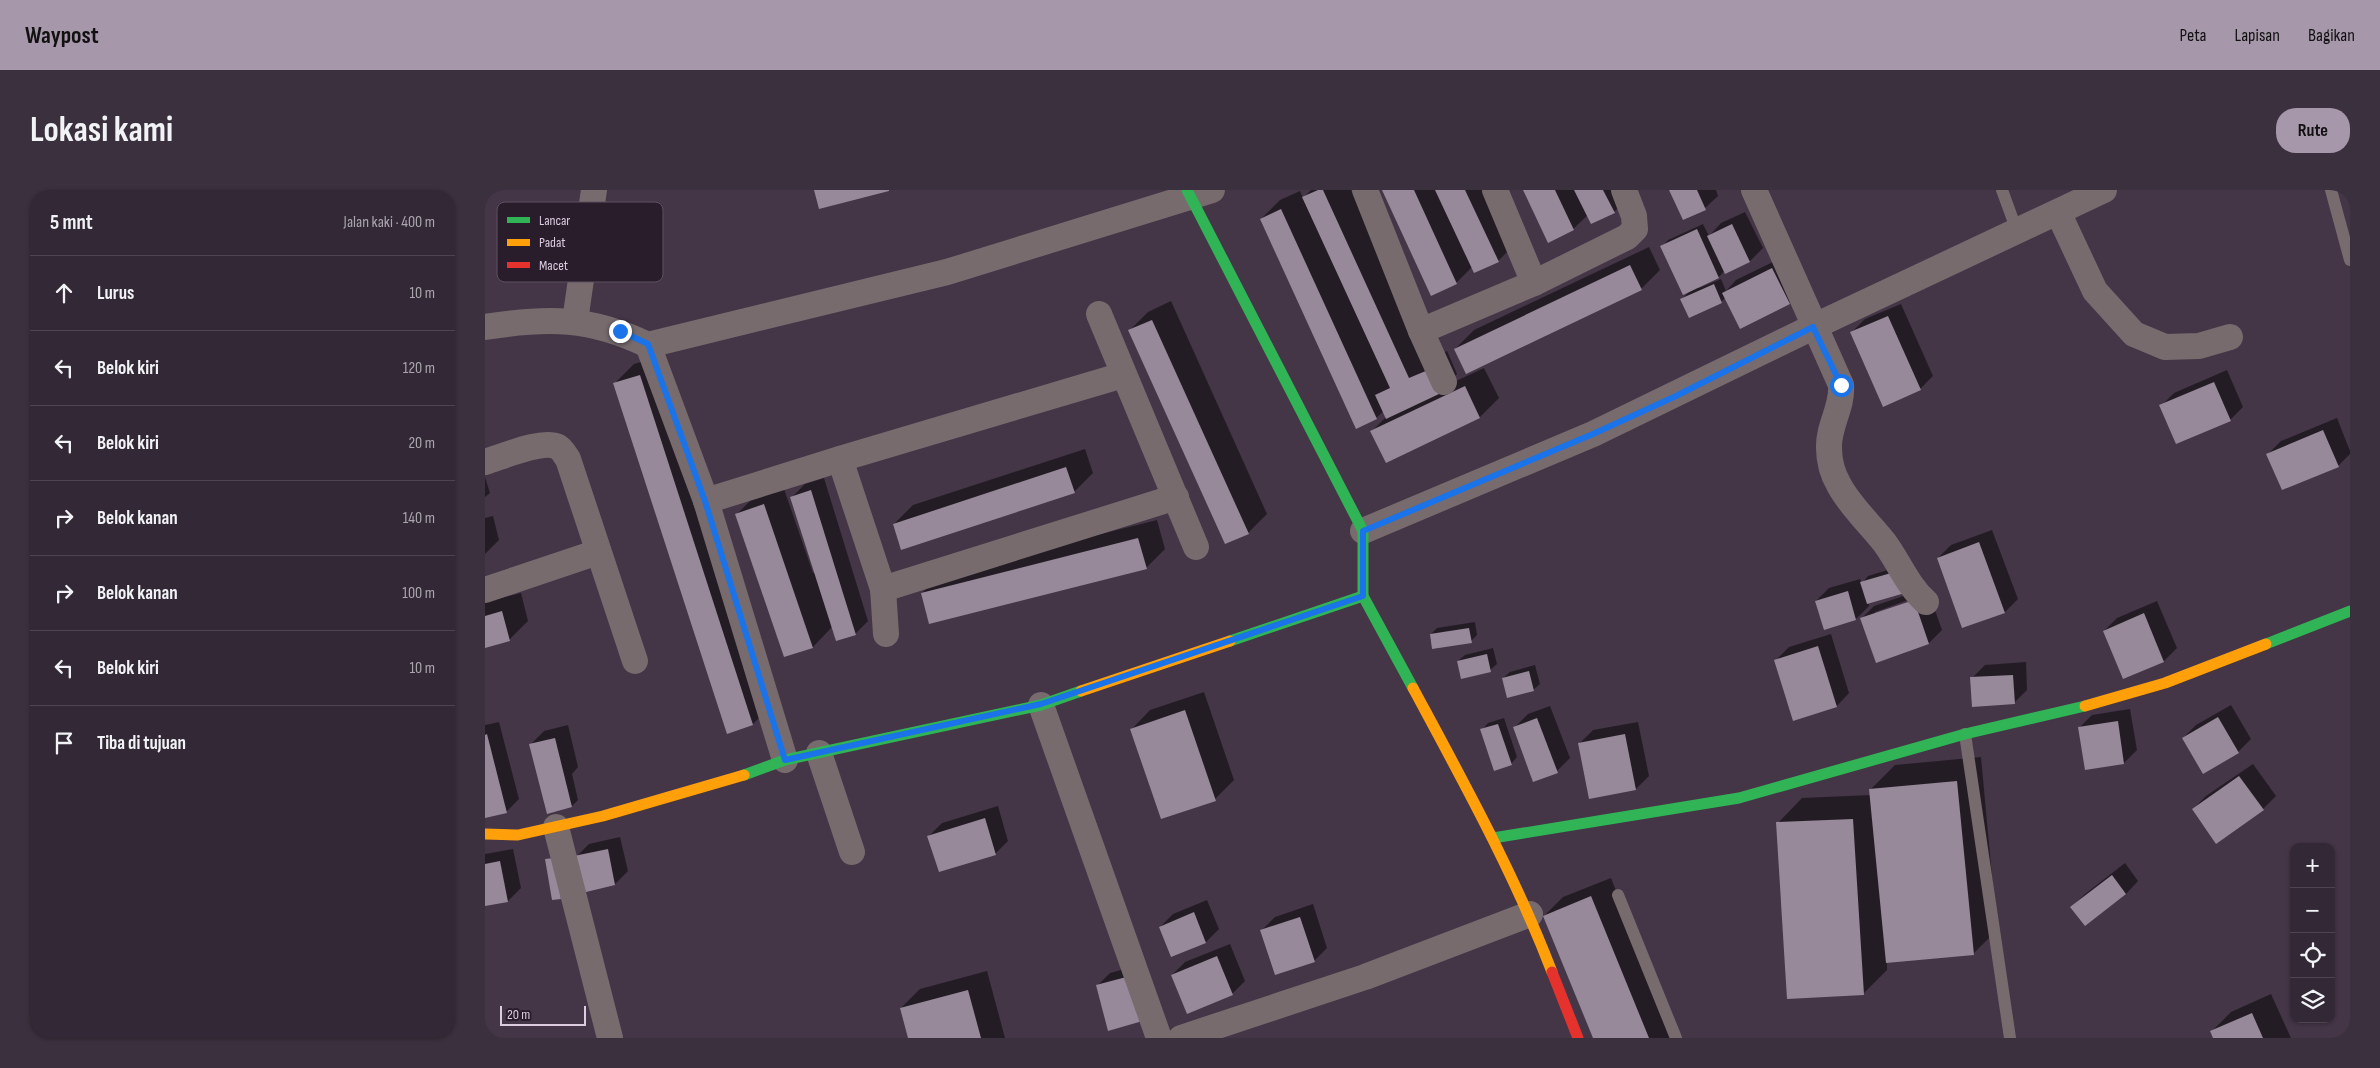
<!DOCTYPE html>
<html lang="id">
<meta charset="utf-8">
<style>
body{margin:0;font-family:"Sofia Sans Condensed",sans-serif;background:#3b303d;color:#f1f3f6}
.controls{position:absolute;right:15px;bottom:15px;display:grid;overflow:hidden;border-radius:10px;box-shadow:0 1px 4px #0004}
.controls button{width:45px;height:45px;display:grid;place-items:center;padding:0;border:0;border-bottom:1px solid #4e4450;background:#332835;color:#f1f3f6;font:25px sans-serif}
.scale{position:absolute;left:15px;bottom:12px;width:86px;box-sizing:border-box;padding-left:5px;border:2px solid #ddcce0;border-top:0;font-size:14px;line-height:18px;white-space:nowrap;color:#ddcce0;-webkit-text-stroke:4px #291c2b;paint-order:stroke}
.stop{position:absolute;width:15px;height:15px;margin:-11px;border:4px solid #1a73e8;border-radius:50%;background:#fff}
.stop.end{background:#1a73e8;border-color:#fff;box-shadow:0 1px 5px #0008}
.list{margin:0;padding:0;list-style:none}
h2{display:flex;justify-content:space-between;align-items:center;height:65px;margin:0;padding:0 20px;font-size:21px}
h2 small{font-size:16px;font-weight:400;color:#a9a6ad}
.list li{display:grid;grid-template-columns:32px 1fr auto;gap:15px;align-items:center;box-sizing:border-box;height:75px;padding:0 20px;border-top:1px solid #4e4450}
.list b{display:block;font-size:19px;white-space:nowrap}
.list em{font-size:16px;font-style:normal;color:#a9a6ad}
.icon{flex:none;width:28px;height:28px;fill:none;stroke:currentColor;stroke-width:2;stroke-linecap:round;stroke-linejoin:round}
.map{position:relative;flex:none;width:1865px;height:848px;overflow:hidden;border-radius:20px}
header{display:flex;align-items:center;gap:30px;box-sizing:border-box;height:70px;padding:0 25px;background:#a797aa;color:#111}
header strong{font-size:24px}
nav{display:flex;gap:28px;margin-inline-start:auto;font-size:18px}
.intro{display:flex;align-items:center;justify-content:space-between;box-sizing:border-box;height:120px;padding:0 30px}
h1{margin:0;font-size:35px}
.button{padding:12px 22px;border-radius:20px;background:#a797aa;color:#111;font-size:18px;font-weight:700}
main{display:flex;gap:30px;padding:0 30px}
aside{flex:1;background:#332835;border-radius:20px;box-shadow:0 1px 4px #0004}
.map>svg:first-child{display:block}
</style>
<header>
<strong>Waypost</strong>
<nav><a>Peta</a><a>Lapisan</a><a>Bagikan</a></nav>
</header>
<div class="intro"><h1>Lokasi kami</h1><a class="button">Rute</a></div>
<main>
<aside>
<h2>5 mnt<small>Jalan kaki · 400 m</small></h2>
<ul class="list">
<li><svg class="icon" aria-label="ahead" viewBox="0 0 24 24"><path d="M12 20V5M6 11l6-6 6 6"/></svg><div><b>Lurus</b></div><em>10 m</em></li>
<li><svg class="icon" aria-label="left" viewBox="0 0 24 24"><path d="M17 20v-9H6M10 6l-5 5 5 5"/></svg><div><b>Belok kiri</b></div><em>120 m</em></li>
<li><svg class="icon" aria-label="left" viewBox="0 0 24 24"><path d="M17 20v-9H6M10 6l-5 5 5 5"/></svg><div><b>Belok kiri</b></div><em>20 m</em></li>
<li><svg class="icon" aria-label="right" viewBox="0 0 24 24"><path d="M7 20v-9h11M14 6l5 5-5 5"/></svg><div><b>Belok kanan</b></div><em>140 m</em></li>
<li><svg class="icon" aria-label="right" viewBox="0 0 24 24"><path d="M7 20v-9h11M14 6l5 5-5 5"/></svg><div><b>Belok kanan</b></div><em>100 m</em></li>
<li><svg class="icon" aria-label="left" viewBox="0 0 24 24"><path d="M17 20v-9H6M10 6l-5 5 5 5"/></svg><div><b>Belok kiri</b></div><em>10 m</em></li>
<li><svg class="icon" aria-label="arrive" viewBox="0 0 24 24"><path d="M6 21V4h12l-3 4 3 4H6"/></svg><div><b>Tiba di tujuan</b></div></li>
</ul>
</aside>
<div class="map">
<svg width="1865" height="848" viewBox="0 0 1865 848">
<rect width="100%" height="100%" fill="#443547"/>
<!-- shadow -->
<g fill="#0007" fill-rule="evenodd">
<path d="M826,0H866L943,170L962,161L972,184L960,196L999,178L1014,208L995,227L902,272L887,241L901,227L899,221L891,228L776,29L795,10L815,1L818,8Z"/>
<path d="M898,0H1008L1032,52L1013,71L987,77L972,92L947,104Z"/>
<path d="M1039,0H1138L1142,9L1129,22L1103,25L1088,39Z"/>
<path d="M1185,0H1231L1233,6L1220,18L1198,28Z"/>
<path d="M1260,22L1278,58L1265,71L1241,82L1240,80L1234,87L1213,96L1214,98L1236,89L1241,101L1251,90L1300,66L1317,100L1304,113L1240,108L1236,112L1197,109L1206,100L1177,57L1183,50L1218,34L1224,46L1236,33Z"/>
<path d="M1164,57L1175,80L1156,99L970,159L989,140Z"/>
<path d="M686,111L782,324L763,343L644,141L663,122Z"/>
<path d="M1416,114L1448,186L1435,199L1367,142L1380,129Z"/>
<path d="M174,167L287,515L268,534L130,193L149,174Z"/>
<path d="M1742,180L1758,217L1745,230L1676,216L1689,203Z"/>
<path d="M1852,228L1865,261V264L1853,276L1783,264L1796,251Z"/>
<path d="M600,259L608,283L589,302L409,334L428,315Z"/>
<path d="M0,287L5,303L0,307Z"/>
<path d="M339,288L383,431L370,444L347,437L328,457L300,466L251,325L270,306L298,296L328,383L330,382L307,307L320,294Z"/>
<path d="M8,326L14,350L0,364V328Z"/>
<path d="M672,330L680,359L661,378L437,403L456,384Z"/>
<path d="M1507,340L1533,409L1520,422L1478,436L1453,368L1466,355Z"/>
<path d="M1419,375L1383,412L1384,416L1371,429L1331,411L1344,398L1375,389L1377,393L1383,386Z"/>
<path d="M1442,398L1457,440L1444,453L1391,472L1376,429L1389,416ZM1434,406L1435,409L1390,424V422Z"/>
<path d="M36,403L43,431L24,450L0,457V412Z"/>
<path d="M1672,411L1692,458L1679,471L1639,487L1619,441L1632,428Z"/>
<path d="M990,432L992,445L986,451L946,444L952,438Z"/>
<path d="M1346,444L1364,503L1352,516L1291,470L1304,457Z"/>
<path d="M1008,458L1012,474L1005,480L973,471L980,465Z"/>
<path d="M1541,472L1542,500L1529,513L1487,488L1500,475Z"/>
<path d="M1050,475L1055,494L1048,500L1018,488L1025,482Z"/>
<path d="M719,502L749,590L730,609L646,540L665,520Z"/>
<path d="M1746,515L1766,549L1753,562L1698,548L1711,535Z"/>
<path d="M1065,516L1085,568L1072,581L1030,537L1043,524Z"/>
<path d="M1645,519L1652,560L1639,573L1594,538L1607,525Z"/>
<path d="M1019,528L1032,567L1026,574L997,540L1003,533Z"/>
<path d="M14,532L34,609L21,622L0,627V535Z"/>
<path d="M1153,532L1164,586L1151,599L1095,553L1108,540Z"/>
<path d="M83,535L93,577L87,584L93,610L87,616L46,554L59,541Z"/>
<path d="M1496,567L1512,740L1488,764L1402,772V780L1378,804L1293,633L1317,608L1386,605V599L1410,575Z"/>
<path d="M1768,574L1791,606L1778,619H1708L1721,606Z"/>
<path d="M513,616L523,651L510,664L444,646L457,633Z"/>
<path d="M135,647L143,681L130,694L91,667L104,654Z"/>
<path d="M28,659L36,698L23,711L0,715V664Z"/>
<path d="M1640,673L1653,691L1641,704L1587,717L1600,704Z"/>
<path d="M1126,688L1190,848H1109L1059,726L1078,707Z"/>
<path d="M722,710L734,739L721,752L675,737L688,724Z"/>
<path d="M828,714L842,758L829,771L777,740L790,727Z"/>
<path d="M745,754L760,791L747,804L687,785L700,772Z"/>
<path d="M661,773L674,816L612,796L625,783Z"/>
<path d="M502,781L520,848H424L416,818L435,799Z"/>
<path d="M1786,804L1806,848H1730L1727,841L1746,822Z"/>
</g>
<!-- building -->
<g fill="#97889a">
<path d="M329,0H404V1L334,19Z"/>
<path d="M833,0H838L924,188L943,180L954,204L901,229L890,205L905,198L817,7Z"/>
<path d="M897,0H929L972,94L946,106Z"/>
<path d="M950,0H980L1014,72L989,83Z"/>
<path d="M1038,0H1070L1089,40L1063,53Z"/>
<path d="M1089,0H1118L1130,23L1106,34Z"/>
<path d="M1184,0H1212L1221,20L1198,30Z"/>
<path d="M796,19L892,229L871,239L775,29Z"/>
<path d="M1247,34L1265,72L1240,84L1222,46Z"/>
<path d="M1212,39L1234,88L1198,105L1175,56Z"/>
<path d="M1145,75L1157,100L981,184L969,159Z"/>
<path d="M1287,78L1305,114L1255,139L1237,103Z"/>
<path d="M1229,94L1237,113L1204,128L1195,109Z"/>
<path d="M1403,126L1436,200L1398,217L1365,142Z"/>
<path d="M667,130L764,344L740,354L643,140Z"/>
<path d="M155,185L268,535L242,544L128,193Z"/>
<path d="M1729,192L1746,231L1691,254L1674,215Z"/>
<path d="M980,196L995,228L901,273L885,241Z"/>
<path d="M1838,240L1854,277L1797,300L1781,264Z"/>
<path d="M581,277L590,303L416,360L408,334Z"/>
<path d="M326,300L371,445L351,451L305,307Z"/>
<path d="M279,314L328,458L299,467L250,324Z"/>
<path d="M653,348L662,379L444,434L436,403Z"/>
<path d="M1494,352L1520,423L1477,438L1452,368Z"/>
<path d="M1413,381L1420,403L1382,414L1375,392Z"/>
<path d="M1363,401L1371,430L1339,440L1330,411Z"/>
<path d="M1429,410L1444,454L1391,473L1375,428Z"/>
<path d="M17,421L25,451L0,458V426Z"/>
<path d="M1659,423L1679,472L1638,489L1618,441Z"/>
<path d="M984,438L987,453L947,459L945,444Z"/>
<path d="M1333,456L1352,517L1308,531L1289,470Z"/>
<path d="M1002,464L1006,482L976,489L972,471Z"/>
<path d="M1044,481L1049,501L1022,508L1017,488Z"/>
<path d="M1528,485L1530,514L1487,517L1485,487Z"/>
<path d="M700,520L731,611L676,629L645,539Z"/>
<path d="M1733,527L1754,563L1718,584L1697,548Z"/>
<path d="M1052,528L1073,583L1048,592L1028,537Z"/>
<path d="M1633,531L1639,574L1600,580L1593,537Z"/>
<path d="M1013,534L1027,575L1009,581L995,539Z"/>
<path d="M2,544L22,623L0,628V545Z"/>
<path d="M1140,544L1151,600L1104,609L1093,553Z"/>
<path d="M70,548L87,617L62,624L44,554Z"/>
<path d="M1754,586L1779,620L1731,654L1707,619Z"/>
<path d="M1472,591L1489,765L1401,773L1384,599Z"/>
<path d="M500,628L511,665L454,682L442,646Z"/>
<path d="M1368,629L1379,805L1302,809L1291,632Z"/>
<path d="M123,659L130,695L97,703L89,666Z"/>
<path d="M69,668L76,709L67,710L60,669Z"/>
<path d="M15,671L23,712L0,716V674Z"/>
<path d="M1627,685L1641,704L1600,736L1585,717Z"/>
<path d="M1106,706L1164,848H1108L1058,726Z"/>
<path d="M709,722L721,753L686,767L674,737Z"/>
<path d="M815,727L830,772L790,785L775,740Z"/>
<path d="M732,766L748,805L702,824L686,785Z"/>
<path d="M649,785L661,830L623,841L611,795Z"/>
<path d="M483,800L496,848H423L415,818Z"/>
<path d="M1767,823L1778,848H1728L1725,841Z"/>
</g>
<g fill="none" stroke-linecap="round" stroke-linejoin="round">
<!-- lane -->
<g stroke="#776b6e" stroke-width="12">
<path d="M1517,0L1532,41"/>
<path d="M1846,0L1865,70"/>
<path d="M1480,544L1525,848"/>
<path d="M1133,705L1191,848"/>
</g>
<!-- street -->
<g stroke="#776b6e" stroke-width="26">
<path d="M880,0L936,141L959,192"/>
<path d="M1010,0L1049,93"/>
<path d="M1269,0L1356,195C1358,217 1343,236 1344,258C1344,272 1347,283 1354,295C1365,316 1385,334 1399,352C1414,372 1422,395 1441,412"/>
<path d="M1573,22L1610,101L1649,144L1680,157L1714,156L1745,147"/>
<path d="M614,124L711,357"/>
<path d="M90,131L109,0"/>
<path d="M0,137C63,127 105,127 163,155L462,82L727,0"/>
<path d="M936,141L1049,93L1142,47L1150,39L1149,26L1139,0"/>
<path d="M163,155L221,311L300,570"/>
<path d="M355,269L398,399L401,444"/>
<path d="M0,272C17,267 57,249 73,257C77,259 80,265 83,269L150,471"/>
<path d="M221,311L355,269L638,185"/>
<path d="M878,341L1108,244L1328,137L1619,0"/>
<path d="M398,399L691,307"/>
<path d="M0,400L113,362"/>
<path d="M556,515L674,848"/>
<path d="M334,563L367,662"/>
<path d="M71,637L125,848"/>
<path d="M696,848L880,787L1045,724"/>
</g>
<!-- fast -->
<g stroke="#30b455" stroke-width="11">
<path d="M702,0L878,341V406L928,498"/>
<path d="M745,451L878,406"/>
<path d="M1781,454L1865,421"/>
<path d="M259,585L300,570L556,515L596,501"/>
<path d="M1008,648L1254,608L1480,544L1600,516"/>
</g>
<!-- slow -->
<g stroke="#ff9f0a" stroke-width="11">
<path d="M928,498C978,591 1029,683 1067,782"/>
<path d="M596,501L745,451"/>
<path d="M1600,516L1680,493L1781,454"/>
<path d="M0,644L33,645L118,626L259,585"/>
</g>
<!-- jam -->
<path stroke="#e5322d" stroke-width="11" d="M1067,782L1093,848"/>
</g>
<g fill="none" stroke-linecap="round" stroke-linejoin="round">
<!-- route -->
<path stroke="#1a73e8" stroke-width="6" d="M135,141L163,154L220,311L300,570L556,514L878,406V341L1108,244L1191,206L1328,137L1356,195"/>
</g>
<!-- legend -->
<rect x="12" y="12" width="166" height="80" rx="8" fill="#291c2b" stroke="#5f5161" stroke-width="1"/>
<rect x="22" y="27" width="23" height="6" fill="#30b455"/>
<rect x="22" y="49" width="23" height="7" fill="#ff9f0a"/>
<rect x="22" y="72" width="23" height="6" fill="#e5322d"/>
<g font-size="14" fill="#ddcce0">
<text x="54" y="35">Lancar</text>
<text x="54" y="57">Padat</text>
<text x="54" y="80">Macet</text>
</g>
</svg>
<div class="controls">
<button>+</button>
<button>−</button>
<button><svg class="icon" aria-label="locate" viewBox="0 0 24 24"><circle cx="12" cy="12" r="6"/><path d="M12 2v4M12 18v4M2 12h4M18 12h4"/></svg></button>
<button><svg class="icon" aria-label="layers" viewBox="0 0 24 24"><path d="M12 4l9 5-9 5-9-5zM3 14l9 5 9-5"/></svg></button>
</div>
<div class="scale">20 m</div>
<div class="stop" style="left:1356px;top:195px"></div>
<div class="stop end" style="left:135px;top:141px"></div>
</div>
</main>
